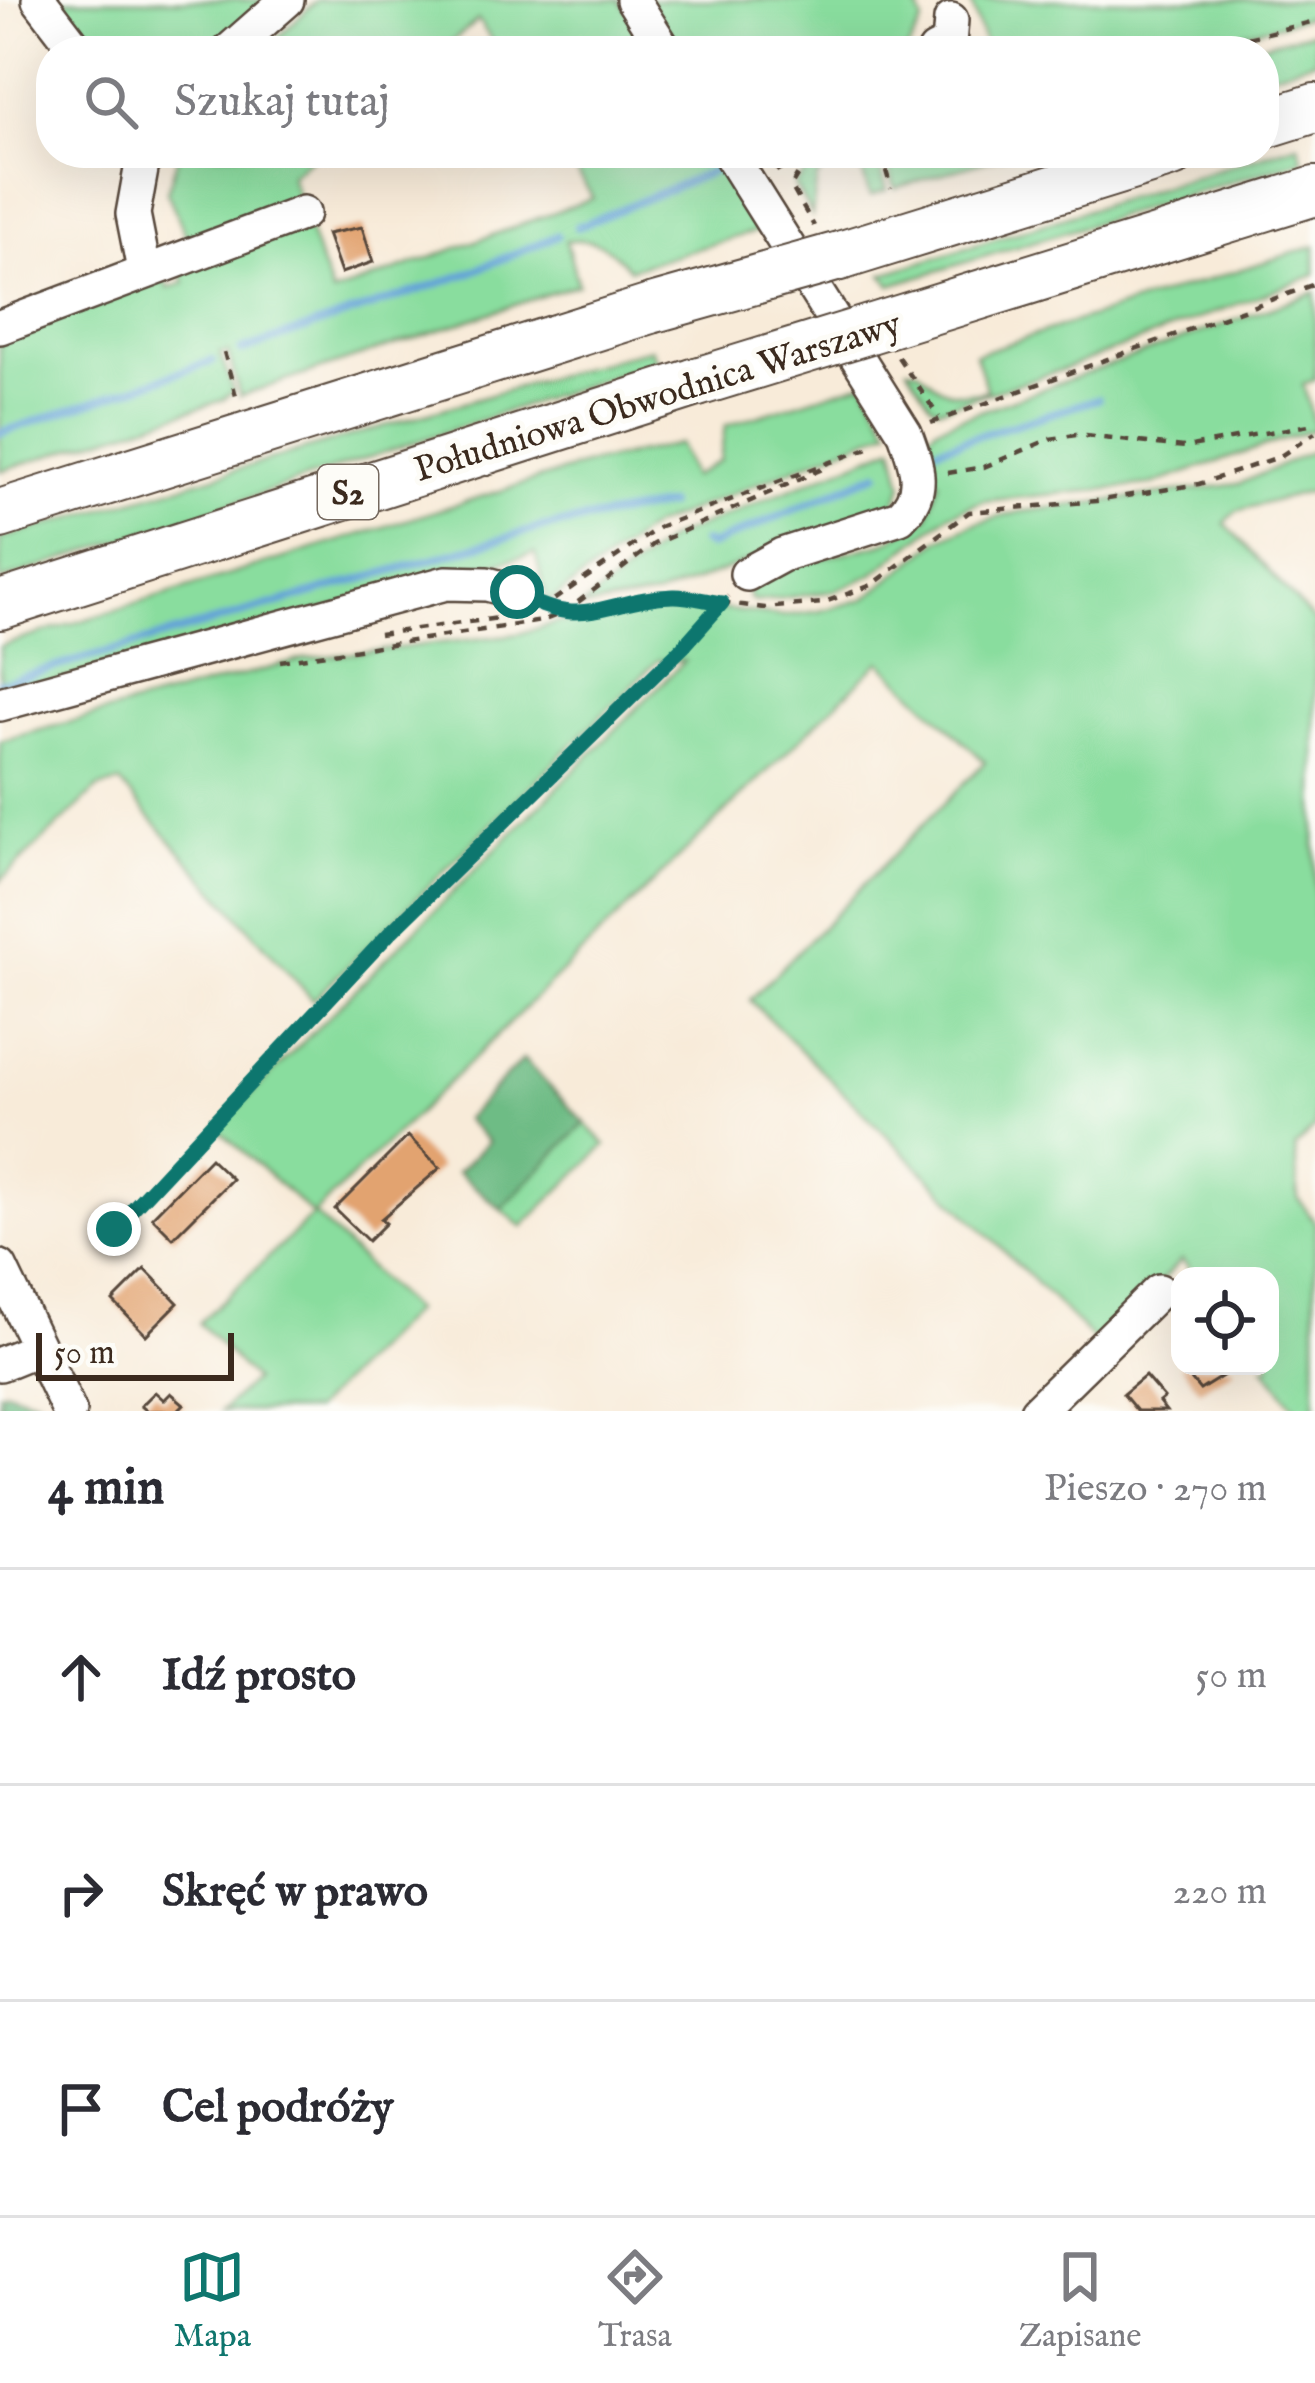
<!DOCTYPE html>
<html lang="pl">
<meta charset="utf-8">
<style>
body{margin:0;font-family:"IM FELL English",serif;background:#f7f7f7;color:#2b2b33}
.controls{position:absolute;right:36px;bottom:36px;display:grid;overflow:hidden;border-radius:24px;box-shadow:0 12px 48px #0002}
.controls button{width:108px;height:108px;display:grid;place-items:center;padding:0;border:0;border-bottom:3px solid #e1e1e2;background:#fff;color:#2b2b33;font:60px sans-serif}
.scale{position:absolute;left:36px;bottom:30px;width:198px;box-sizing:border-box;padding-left:12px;border:6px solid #3b2a1e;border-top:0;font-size:33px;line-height:42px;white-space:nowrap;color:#3b2a1e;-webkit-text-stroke:9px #fdfcf7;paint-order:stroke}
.stop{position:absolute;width:36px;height:36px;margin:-27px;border:9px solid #0f766e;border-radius:50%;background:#fff}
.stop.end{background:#0f766e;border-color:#fff;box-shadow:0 3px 12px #0008}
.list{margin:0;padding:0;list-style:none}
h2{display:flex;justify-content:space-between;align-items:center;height:156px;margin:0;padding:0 48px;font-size:51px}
h2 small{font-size:39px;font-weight:400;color:#7c7c81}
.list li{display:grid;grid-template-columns:78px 1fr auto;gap:36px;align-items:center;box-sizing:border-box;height:216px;padding:0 48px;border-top:3px solid #e1e1e2}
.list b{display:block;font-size:45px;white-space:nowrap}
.list em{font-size:39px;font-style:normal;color:#7c7c81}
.icon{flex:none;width:66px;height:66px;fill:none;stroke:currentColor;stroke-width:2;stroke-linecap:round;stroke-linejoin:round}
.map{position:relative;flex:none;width:1315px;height:1411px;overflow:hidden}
.search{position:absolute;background:#fff;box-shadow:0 12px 48px #0002;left:36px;right:36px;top:36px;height:132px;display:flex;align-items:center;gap:30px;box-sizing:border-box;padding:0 42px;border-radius:48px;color:#7c7c81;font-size:45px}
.sheet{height:804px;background:#fff}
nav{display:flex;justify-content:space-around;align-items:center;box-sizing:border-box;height:168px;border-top:3px solid #e1e1e2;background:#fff;font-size:33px;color:#7c7c81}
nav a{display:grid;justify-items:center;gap:6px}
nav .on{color:#0f766e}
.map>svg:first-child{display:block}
</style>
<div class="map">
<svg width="1315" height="1411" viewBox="0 0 1315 1411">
<rect width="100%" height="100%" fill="#fdfcf7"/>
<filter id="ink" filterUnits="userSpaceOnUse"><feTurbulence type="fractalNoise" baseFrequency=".00833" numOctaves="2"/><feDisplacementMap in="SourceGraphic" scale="24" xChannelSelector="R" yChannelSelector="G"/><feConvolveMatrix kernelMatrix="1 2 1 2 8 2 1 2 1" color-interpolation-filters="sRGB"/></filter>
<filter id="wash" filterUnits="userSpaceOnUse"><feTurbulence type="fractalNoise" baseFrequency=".004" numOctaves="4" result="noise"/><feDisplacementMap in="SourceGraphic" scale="48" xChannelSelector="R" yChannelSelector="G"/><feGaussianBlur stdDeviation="2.7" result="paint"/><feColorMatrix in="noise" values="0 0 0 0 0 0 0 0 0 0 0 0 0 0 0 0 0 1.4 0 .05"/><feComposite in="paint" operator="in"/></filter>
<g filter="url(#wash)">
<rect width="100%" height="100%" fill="#f8ebd9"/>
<!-- green -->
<g fill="#89dd9e" stroke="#62845e" stroke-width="3">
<path d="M56,0H259L262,3L212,51H96Z"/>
<path d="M317,0H619L655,51H499L478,20L440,51H264Z"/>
<path d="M648,0H944L918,8L923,22L907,51H680Z"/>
<path d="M970,0H1315V15L1173,51H967L985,45Z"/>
<path d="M1315,31V60L1264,76V51H1237Z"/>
<path d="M1298,144L1303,160L891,285L883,274Z"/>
<path d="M179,153H317L290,176L299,201L188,240L167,192Z"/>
<path d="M565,153H715L767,228L629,269C610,248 596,236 566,241L578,284L240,396L228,352L220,353L233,391L223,400L0,471V340L165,276L168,288L185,283L180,269L307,226L332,294L593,198Z"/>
<path d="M825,153H834L817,179L812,215L794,185L807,171L803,165Z"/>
<path d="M856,153H876L887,190L870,196Z"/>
<path d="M884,153H1011L895,188Z"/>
<path d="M1315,246V275L1064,369L940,408L931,404L908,368L918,369C939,392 956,397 987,391L975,354Z"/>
<path d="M1315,292V380L1303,384L1315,429L1150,485L983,501L949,514L872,575L835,591L754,602L749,598V587L766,572L884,543L928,518L939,482L921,442L938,426Z"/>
<path d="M651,348L657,361L0,581V539Z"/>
<path d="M864,382L890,429L653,526L548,603L535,553L0,696V646L587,464L679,444L692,477L720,460L725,426Z"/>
<path d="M894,446L903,485L894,506L657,596L580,608L669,539Z"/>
<path d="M1315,450V490L1236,511L1225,523L1315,622V1128L1295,1148L1298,1198L1315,1223V1411H1298L1264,1366H1270V1276H1195L1182,1260L1097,1343L750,1000L985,762L880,661L314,1214L413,1311L313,1411H221L254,1380L199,1323L313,1215L217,1128L684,661L658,660L313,1000L120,783L98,788L0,881V741L304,659L518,634L559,622H590L675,604L782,616L820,611L865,599L940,539L973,524L1019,512L1239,484Z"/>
<path d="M585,1123L606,1145L522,1227L501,1209Z"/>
</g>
<!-- forest -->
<g fill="#6ebc85" stroke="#547352" stroke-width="3">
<path d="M523,1059L585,1123L501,1209L457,1172L488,1142L465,1119Z"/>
<path d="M6,1390L37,1400L43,1411H0V1392Z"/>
</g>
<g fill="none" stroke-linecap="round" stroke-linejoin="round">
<!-- stream -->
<g stroke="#65a4d7" stroke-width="8">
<path d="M759,154L761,153"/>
<path d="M577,227L713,171"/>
<path d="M241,351L466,274L557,236"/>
<path d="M0,433L213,361"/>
<path d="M938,448L1098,399"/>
<path d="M703,542L710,546L878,473"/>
<path d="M0,683L540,528L668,505"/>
</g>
</g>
<g id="blocks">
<!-- building -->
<g fill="#e2a36f">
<path d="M362,227L373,262L341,273L327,234Z"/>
<path d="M408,1136L440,1168L381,1219L386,1223L368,1241L335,1209Z"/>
<path d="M210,1158L232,1179L173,1238L152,1217Z"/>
<path d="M145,1269L178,1303L146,1335L113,1301Z"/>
<path d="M1180,1366H1231L1234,1369L1200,1390Z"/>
<path d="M1145,1376L1164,1398L1159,1402L1166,1411H1137L1123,1394Z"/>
<path d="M155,1392L164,1400L171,1393L184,1404L177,1411H147L141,1406Z"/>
</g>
</g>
</g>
<g filter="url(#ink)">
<use href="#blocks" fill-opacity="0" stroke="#57473a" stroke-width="3"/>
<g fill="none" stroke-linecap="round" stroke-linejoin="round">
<!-- minor casing -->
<g stroke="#57473a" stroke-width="38">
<g id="minor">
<path d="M39,0L78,51"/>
<path d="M633,0L665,51"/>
<path d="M229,51L287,0"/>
<path d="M935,51L949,44L951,20"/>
<path d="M144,153L133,214L144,270"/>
<path d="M729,153L905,433C917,466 927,491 900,517L782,555L747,574"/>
<path d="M0,327L303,213"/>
<path d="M0,704L446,583L487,584L517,592"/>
<path d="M0,1267L69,1411"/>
<path d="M0,1364L37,1349"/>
<path d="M1037,1411L1159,1291"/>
</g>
</g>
<!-- highway casing -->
<g stroke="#57473a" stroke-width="52">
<g id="highway">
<path d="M1264,124L1315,108"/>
<path d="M843,255L1172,153"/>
<path d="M886,324L1315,191"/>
<path d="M0,514L651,309"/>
<path d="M0,605L697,382"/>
</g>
</g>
<!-- path -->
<g stroke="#57473a" stroke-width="4.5" stroke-dasharray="9 9" stroke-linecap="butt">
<path d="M1196,51L1315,21"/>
<path d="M881,153L891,188"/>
<path d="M793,160L800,171L791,186L814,226"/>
<path d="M776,171L808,153"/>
<path d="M224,352L236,396"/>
<path d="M898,357L939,417"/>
<path d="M931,423L1315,284"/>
<path d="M948,473L984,467L1050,439L1076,435L1185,447L1315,424"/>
<path d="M539,610L661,526L876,445"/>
<path d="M544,610L594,614L673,596L765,608L822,603L872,585L969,512L1096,501L1199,484L1279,457L1315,433"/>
<path d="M379,634L499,618"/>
<path d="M280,661L542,621L565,612L654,544L829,466"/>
<path d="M114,1229L390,933L683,648L728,596"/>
</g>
<!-- minor -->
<use href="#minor" stroke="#fff" stroke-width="33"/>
<!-- highway -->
<use href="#highway" stroke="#fff" stroke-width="48"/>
<!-- highway-bridge casing -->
<g stroke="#57473a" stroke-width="52" stroke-linecap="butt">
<g id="highway-bridge">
<path d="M651,309L843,255"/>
<path d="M697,382L886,324"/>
</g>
</g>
<!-- highway-bridge -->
<use href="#highway-bridge" stroke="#fff" stroke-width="48"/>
</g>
</g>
<g fill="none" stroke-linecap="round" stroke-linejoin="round" filter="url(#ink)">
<!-- route -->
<path stroke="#0f766e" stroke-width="15" d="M114,1229L390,933L683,647L722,603C707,601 690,596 674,596C610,597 580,634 517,592"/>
</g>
<g text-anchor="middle" stroke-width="10" stroke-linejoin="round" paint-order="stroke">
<!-- shield labels -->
<rect fill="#fdfcf7" stroke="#75695f" stroke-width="3" x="318" y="465" width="60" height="54" rx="9"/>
<g font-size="33" font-weight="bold" fill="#3b2a1e">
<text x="348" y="504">S2</text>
</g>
<!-- street labels -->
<g font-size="36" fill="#3b2a1e" stroke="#fdfcf7">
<text transform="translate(657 395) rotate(-17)" y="13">Południowa Obwodnica Warszawy</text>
</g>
</g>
</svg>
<div class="controls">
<button><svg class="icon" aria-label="locate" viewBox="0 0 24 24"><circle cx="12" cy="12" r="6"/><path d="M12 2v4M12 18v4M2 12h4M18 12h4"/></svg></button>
</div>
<div class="scale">50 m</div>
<div class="stop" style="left:517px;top:592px"></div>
<div class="stop end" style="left:114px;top:1229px"></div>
<div class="search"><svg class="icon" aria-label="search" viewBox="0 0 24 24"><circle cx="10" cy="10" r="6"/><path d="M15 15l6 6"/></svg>Szukaj tutaj</div>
</div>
<section class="sheet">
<h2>4 min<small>Pieszo · 270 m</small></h2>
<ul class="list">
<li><svg class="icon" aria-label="ahead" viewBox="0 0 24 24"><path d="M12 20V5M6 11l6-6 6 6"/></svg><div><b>Idź prosto</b></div><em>50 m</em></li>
<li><svg class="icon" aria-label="right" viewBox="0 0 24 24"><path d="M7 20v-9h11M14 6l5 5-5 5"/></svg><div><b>Skręć w prawo</b></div><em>220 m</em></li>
<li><svg class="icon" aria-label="arrive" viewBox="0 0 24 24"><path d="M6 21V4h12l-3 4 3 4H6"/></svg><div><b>Cel podróży</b></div></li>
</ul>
</section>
<nav>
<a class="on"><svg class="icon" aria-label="map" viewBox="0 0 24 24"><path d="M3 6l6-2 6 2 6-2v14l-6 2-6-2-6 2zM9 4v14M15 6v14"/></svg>Mapa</a>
<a><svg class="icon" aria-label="directions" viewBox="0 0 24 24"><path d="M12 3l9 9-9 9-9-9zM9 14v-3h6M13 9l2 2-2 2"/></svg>Trasa</a>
<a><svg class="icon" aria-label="saved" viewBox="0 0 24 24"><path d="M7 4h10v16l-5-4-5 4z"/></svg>Zapisane</a>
</nav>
